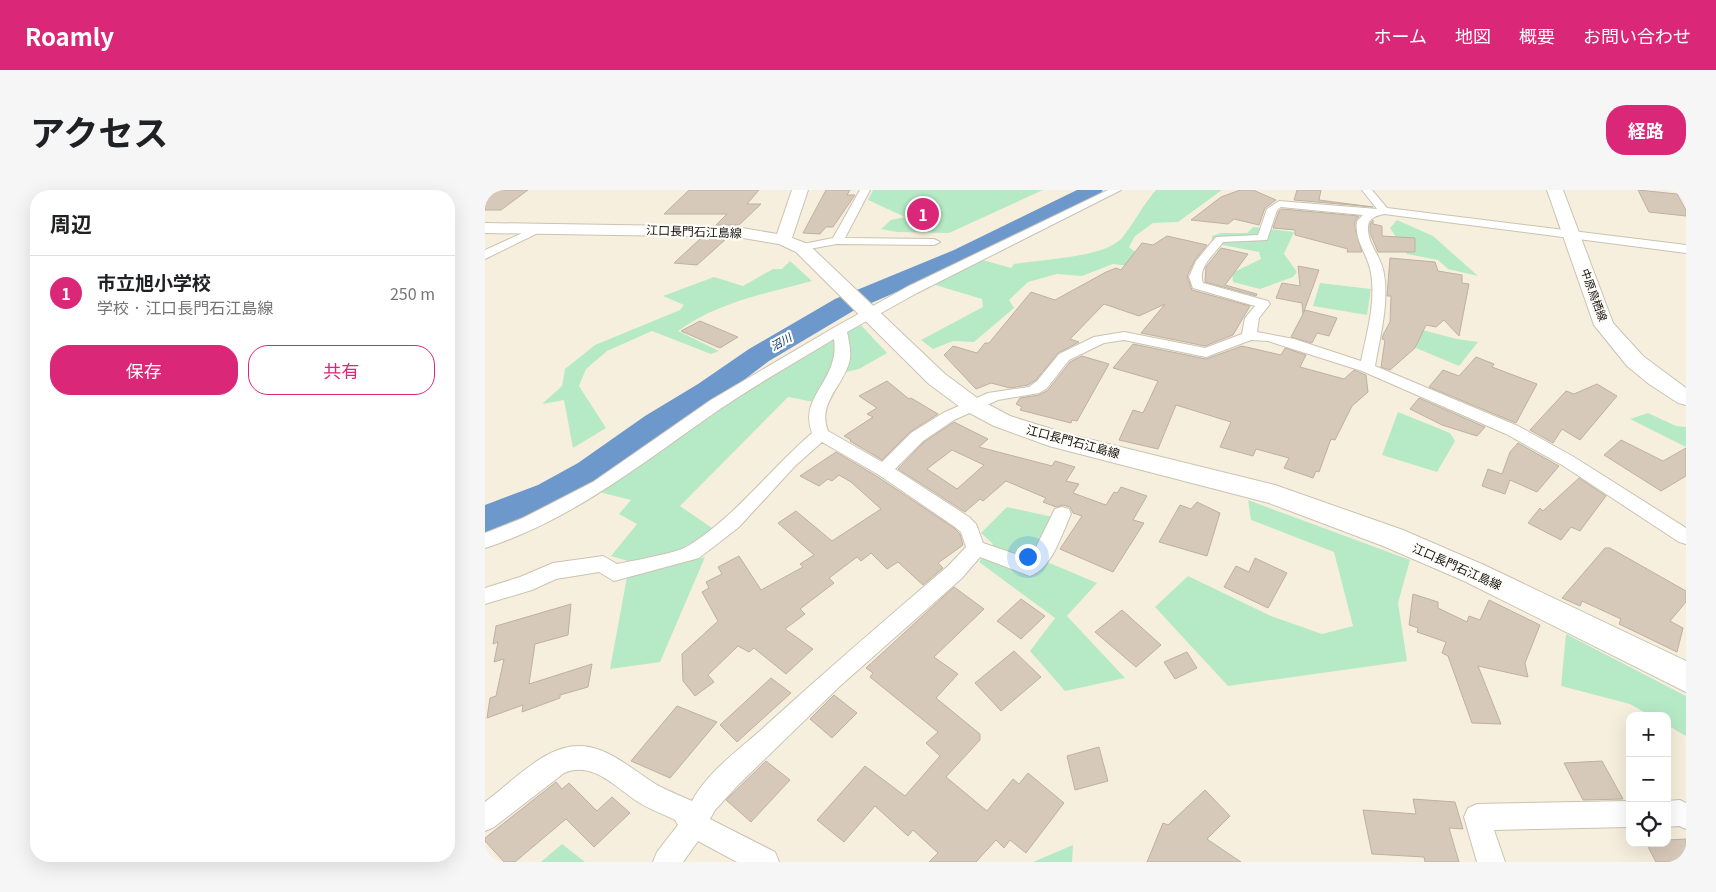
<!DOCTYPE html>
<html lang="ja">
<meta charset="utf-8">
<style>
body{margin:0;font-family:Georgia,"Noto Sans JP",serif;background:#f6f6f6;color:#202124}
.controls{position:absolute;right:15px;bottom:15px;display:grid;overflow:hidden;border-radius:10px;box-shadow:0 5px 20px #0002}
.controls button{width:45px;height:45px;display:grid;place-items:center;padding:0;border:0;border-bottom:1px solid #e0e0e0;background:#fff;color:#202124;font:25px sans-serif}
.you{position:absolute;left:542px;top:366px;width:18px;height:18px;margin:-12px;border:4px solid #fff;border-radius:50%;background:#1a73e8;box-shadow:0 0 0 8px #1a73e833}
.badge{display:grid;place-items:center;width:32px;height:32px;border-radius:50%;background:#db2777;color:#fff;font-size:16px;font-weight:700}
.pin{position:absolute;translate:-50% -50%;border:2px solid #fff;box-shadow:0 1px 5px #0006}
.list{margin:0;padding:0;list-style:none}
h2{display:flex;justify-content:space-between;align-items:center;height:65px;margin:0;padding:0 20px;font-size:21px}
h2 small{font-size:16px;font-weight:400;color:#757577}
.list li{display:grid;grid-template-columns:32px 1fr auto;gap:15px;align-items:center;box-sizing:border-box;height:75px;padding:0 20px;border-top:1px solid #e0e0e0}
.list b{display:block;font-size:19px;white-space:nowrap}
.list p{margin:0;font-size:16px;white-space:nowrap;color:#757577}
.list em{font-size:16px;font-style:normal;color:#757577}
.actions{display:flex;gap:10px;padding:15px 20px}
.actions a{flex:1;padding:11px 0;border:1px solid #db2777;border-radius:20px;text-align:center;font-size:18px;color:#db2777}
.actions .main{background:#db2777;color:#fff}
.icon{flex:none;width:28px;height:28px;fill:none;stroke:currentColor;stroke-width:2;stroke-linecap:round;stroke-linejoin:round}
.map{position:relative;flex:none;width:1201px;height:672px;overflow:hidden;border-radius:20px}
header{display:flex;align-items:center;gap:30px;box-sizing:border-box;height:70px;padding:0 25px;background:#db2777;color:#fff}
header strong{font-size:24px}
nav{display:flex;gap:28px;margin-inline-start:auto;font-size:18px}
.intro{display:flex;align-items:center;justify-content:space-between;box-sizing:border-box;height:120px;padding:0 30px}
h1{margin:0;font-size:35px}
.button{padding:12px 22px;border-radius:20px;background:#db2777;color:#fff;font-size:18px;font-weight:700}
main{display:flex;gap:30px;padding:0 30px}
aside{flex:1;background:#fff;border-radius:20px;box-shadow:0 5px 20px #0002}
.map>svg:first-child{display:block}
</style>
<header>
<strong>Roamly</strong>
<nav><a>ホーム</a><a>地図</a><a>概要</a><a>お問い合わせ</a></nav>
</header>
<div class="intro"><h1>アクセス</h1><a class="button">経路</a></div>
<main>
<aside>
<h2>周辺<small></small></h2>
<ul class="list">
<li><span class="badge">1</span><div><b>市立旭小学校</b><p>学校 · 江口長門石江島線</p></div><em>250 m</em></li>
</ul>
<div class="actions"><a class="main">保存</a><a>共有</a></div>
</aside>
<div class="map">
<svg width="1201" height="672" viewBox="0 0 1201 672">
<rect width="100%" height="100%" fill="#f7efdd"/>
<!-- green -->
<g fill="#b6eac6">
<path d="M388,0H558L464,43L412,42L396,39L406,30L420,27L383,10Z"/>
<path d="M671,0H737L693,32L668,33L650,46L644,57L657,67L644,76L628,74L597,86L572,84L543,92L524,110L529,118L489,152L468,151L448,159L436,150L498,117L497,109L447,94L498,70L526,78L529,74C557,69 619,68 637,48C649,33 657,16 671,0Z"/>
<path d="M912,30L948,46L993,86L963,79L953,70L922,64L905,38Z"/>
<path d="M768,37L809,42L799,64L812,82L808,87L775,99L748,92L747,83L776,69L774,62L727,53V46L736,43H762Z"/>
<path d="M305,71L327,91C282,103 231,113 193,141L234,161L226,164L167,141L122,161L101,179L94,196L121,238L88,258L79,210L57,214L77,196L80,179L110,155L195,120L199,115L178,106L229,87L258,96L288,79H297Z"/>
<path d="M835,93L886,99L882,125L828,116Z"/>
<path d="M374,133L402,163L374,179L361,182L362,140Z"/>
<path d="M937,140L972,149L993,152L974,176L931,158Z"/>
<path d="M349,149L351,174L329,212L303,207L195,316L230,340L195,359L146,372L126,366L152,334L134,324L146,310L114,302L232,218Z"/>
<path d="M913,222L965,243L970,251L952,282L897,265Z"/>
<path d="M1163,223L1191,236L1201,237V257L1145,229Z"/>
<path d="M763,310L925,370L913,413L922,471L743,496L670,417L703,386L786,426L837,444L868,436L849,362L766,330Z"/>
<path d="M522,317L568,327L548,366L612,393L582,426L640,488L580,501L545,461L570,428L494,372L508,354L496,343Z"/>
<path d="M220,367L175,472L125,479L142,387Z"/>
<path d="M1081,444L1201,506V546L1182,535V526H1166L1145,514L1076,496Z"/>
<path d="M77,654L100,672H56Z"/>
<path d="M588,655L587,672H548Z"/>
</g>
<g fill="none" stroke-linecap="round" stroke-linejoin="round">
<!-- river -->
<path fill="#6c98cc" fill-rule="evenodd" d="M592,0H618L615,4L485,70L368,121L284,171L235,208L182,240L117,291L79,313L0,344V315L53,295L93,273L160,226L213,194L264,159L350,109L469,60Z"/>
</g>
<!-- building -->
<g fill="#d7c9ba" stroke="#beb1a2" fill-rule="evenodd">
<path d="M0,0H43L16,20H0Z"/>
<path d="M204,0H274L262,14H276L254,35H231L242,24H179Z"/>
<path d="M341,0H365L362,5H370L348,37H341L335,44L318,43Z"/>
<path d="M755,0H768L791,10L780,18L774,35L749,29L743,34L706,30L736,7Z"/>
<path d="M812,0H836L834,10L888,17L809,10Z"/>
<path d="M1153,0L1192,4L1201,20V26L1164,22Z"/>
<path d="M797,19L874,26L870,31V38L877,62H862L863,59L810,45V40L788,38L794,21Z"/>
<path d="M888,30V34L897,36V46L930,48V62H893L885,43V34Z"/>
<path d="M682,46L722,55L710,70L702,86L707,100L765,116L748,145L720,156L656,143L680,114L654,126L619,114L585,149L594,152L573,163L551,190L543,195L525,198L506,193L491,199L459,165L468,156L492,163L500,153H504L546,102L570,110L621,82L631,78L636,80L657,53L668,55Z"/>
<path d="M216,48L241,49L212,75L189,73Z"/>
<path d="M736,58L763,64L740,95L772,104L771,106L720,92L721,77Z"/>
<path d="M905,68L950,72L953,81L977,85V93L984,94L974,146L959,130L951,137L941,135L930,158L905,180L896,177L900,150L897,149L898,145L905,132L906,106H902Z"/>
<path d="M813,76L834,80L818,124L817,113L791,108L797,93L815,96Z"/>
<path d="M820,120L852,128L844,146L832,143L827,153L806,147Z"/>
<path d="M215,131L253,147L235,158L196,141Z"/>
<path d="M648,154L721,169L757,156L796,165L800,158L821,165L815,177L859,189L869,180L881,185L883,202L867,216L850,250L846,249L834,282L831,281L828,288L799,278L804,268L771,259L768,266L735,257L746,232L691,215L673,259L634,250L648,220L658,223L673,191L628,178Z"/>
<path d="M597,166L624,174L592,231L587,230L586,233L535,220L537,217L531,214L535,208L554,205L563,200L585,172Z"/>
<path d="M991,167L1009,174L1007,177L1052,194L1031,233L944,197L958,180L974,186Z"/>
<path d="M402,191L424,209L426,208L453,224L425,242L397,270L365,251L366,250L359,246L388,227L382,224L392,218L374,206Z"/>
<path d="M1112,194L1132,206L1095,250L1077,239L1068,253L1045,240L1081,201L1089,204Z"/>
<path d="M934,208L1000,237L992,246L957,235L925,219Z"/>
<path d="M469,232L503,249L494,257L567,276L570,271L590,277L581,291L594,294L588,303L621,315L629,302L632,303L636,297L662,306L648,330L659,333L628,382L575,359L597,326L588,323L585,317L578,315L571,317L558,312L561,308L521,291L498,311L495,309L480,322L413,279L439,252ZM467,260L499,275L472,299L442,279Z"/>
<path d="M1136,250L1178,271L1201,258V286L1176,301L1119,265Z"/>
<path d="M1033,253L1074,276L1052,302L1025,290L1020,304L997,296L1003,279L1017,284L1025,262Z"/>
<path d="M351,262L393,287L469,338L475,344L478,355L453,373L458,378L438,395L413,372L402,379L386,363L376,371L372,367L344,388L349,393L315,419L320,424L300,439L328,459L301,484L269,458L264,462L253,456L223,485L229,492L210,506L198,491L197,464L233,431L217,402L224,398L221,392L237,384L233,377L254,366L276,400L318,377L315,374L329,365L293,333L311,321L347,351L396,319L366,292L354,285L347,291L343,289L334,296L315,286Z"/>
<path d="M1094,288L1121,306L1095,341L1086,337L1076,350L1043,333L1055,318L1058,321Z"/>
<path d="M712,312L735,323L722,366L674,352L695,315L706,319Z"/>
<path d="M1120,358H1125L1201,401V412L1185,431L1198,438L1192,462L1134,434L1136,429L1097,411L1095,416L1077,408Z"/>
<path d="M770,368L802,383L783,418L739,397L751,376L764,382Z"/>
<path d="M469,397L499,419L449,467L473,484L451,508L495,544V550L461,587L502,621L528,589L534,594L543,583L579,613L541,663L525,650L519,658L511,650L491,672H444L453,663L428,640L423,646L390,616L359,652L332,630L380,576L420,606L455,566L441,553L453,542L385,487L388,483L381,478Z"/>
<path d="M928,404L953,412V418L982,432L984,426L995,430L1004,410L1055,435L1040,473L1043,487L993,476L1016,534L987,533L963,466L957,463L961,452L932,442L933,438L924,435Z"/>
<path d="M536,409L560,426L536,449L512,431Z"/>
<path d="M86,414L83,445L50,454L44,494L107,474L103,497L75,505V508L37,522L38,515L2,528L5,508L11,506L19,469L9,472L13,452L8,454L11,436Z"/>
<path d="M637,420L676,455L651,477L610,442Z"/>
<path d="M529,461L556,487L516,521L490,493Z"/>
<path d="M702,462L712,478L690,489L679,472Z"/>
<path d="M286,488L306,503L252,552L235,535Z"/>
<path d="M349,505L372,523L347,548L325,529Z"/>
<path d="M192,516L232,532L185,588L146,571Z"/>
<path d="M614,557L623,591L590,600L582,566Z"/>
<path d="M281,571L305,590L266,632L241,610Z"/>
<path d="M1117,571L1138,609L1098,610L1079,573Z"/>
<path d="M71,592L77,599L84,593L112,621L127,607L145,623L109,657L81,629L30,672H19L0,651V648Z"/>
<path d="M720,600L745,626L722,649L756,672H662L678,633L683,635Z"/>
<path d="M928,609L970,612L978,639L964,638L974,672H940L939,667L887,664L878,620L931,624Z"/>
<path d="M1201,649V672H1171L1161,653H1182V650Z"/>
</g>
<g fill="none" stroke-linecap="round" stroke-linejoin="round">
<!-- street casing -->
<g stroke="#cac3b1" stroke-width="2">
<g id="street">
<path d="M375,0H385L360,48L449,49L455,52L449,55L352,54L313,61V55L348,48Z"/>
<path d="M623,0H636L432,103L362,142C364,152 367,163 364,173C357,197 332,214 343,241L397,272L426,243L458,223L503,203L544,197L552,191L574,164L609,147L639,142L720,158L757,144L760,128L770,116L708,98L704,87L711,71L731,47L773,45L782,19L794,11L892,19L877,0H887L902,18L1201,55V63L899,24C891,26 883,28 883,37C882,54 897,67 899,84C904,114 895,147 890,176L1033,236L1089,267L1201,338V354L1194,352L1077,275L1021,244L877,181L783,151L766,150L721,167L639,150L619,153L584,170L562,198L554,203L513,210L469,230L438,251L410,279L484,327L491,334L498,353L542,368L551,357L570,319L577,317L584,319L586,324C577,343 567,379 545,386L495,367L477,388L355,496L253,595L230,620L225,629L290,662L294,672H252L213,651L198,672H168L172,662L193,635L190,630C178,624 166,620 155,613C131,598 108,570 79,583L9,637L0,641V612C20,597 40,577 62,565C107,540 135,572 172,595C183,601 196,606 207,611C222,583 252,561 276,540C337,484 400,430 463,376L481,357L476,342L470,337L394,285L337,252L310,276L254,337L214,368L129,391L114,382L71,389L47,400L0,414V398L35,387L68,373L118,366L132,374C150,370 189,364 203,356C250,327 285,279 327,243C313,205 355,191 349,149C311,172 272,194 235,219C160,271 88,330 0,358V343L38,328L108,292L226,210L350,137L422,97ZM796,17L878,25L872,31C869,51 883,64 886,83C891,111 882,143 876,171L809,149L772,142L774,128L785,114L783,111L718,93C712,77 730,64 738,52L782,50L792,20Z"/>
<path d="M53,36L57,37V41L0,69V60Z"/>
<path d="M1195,610L1201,613V639L1194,636L1182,637V611Z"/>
<path d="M1145,611V637L1009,640L1020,672H992L979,627L983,618L992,614Z"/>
</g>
</g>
<!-- secondary casing -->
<g stroke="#cac3b1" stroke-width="2">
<g id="secondary">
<path d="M307,0H323L307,48L323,54L460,184L495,210L525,226L579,243L790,295L918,340L999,375L1201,471V502L979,391L898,356L784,313L564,256L509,236L479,220L444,194L311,62L294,54L252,47L0,43V33L252,37L292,44Z"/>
<path d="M1062,0H1078L1128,133L1158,166L1201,198V215L1193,213L1164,194L1142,176L1109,135Z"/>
</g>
</g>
<!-- street -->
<use href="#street" fill="#fff" fill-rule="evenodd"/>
<!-- secondary -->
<use href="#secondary" fill="#fff" fill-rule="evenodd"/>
</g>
<g text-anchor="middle" stroke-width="4.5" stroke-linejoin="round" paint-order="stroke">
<!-- far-street labels -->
<g font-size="11" fill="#120f09" stroke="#fefdf9">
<text transform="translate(1109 105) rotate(70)" y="4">中原鳥栖線</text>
</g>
<!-- far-water labels -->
<g font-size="11" font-style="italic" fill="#043666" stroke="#fefdf9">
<text transform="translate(296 152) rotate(-30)" y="4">沼川</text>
</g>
<!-- street labels -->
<g font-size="12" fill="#120f09" stroke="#fefdf9">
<text transform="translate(209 42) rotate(2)" y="4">江口長門石江島線</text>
<text transform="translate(588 252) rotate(15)" y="4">江口長門石江島線</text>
<text transform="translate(972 377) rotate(24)" y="4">江口長門石江島線</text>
</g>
</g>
</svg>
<div class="controls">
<button>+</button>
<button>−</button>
<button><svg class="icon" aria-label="locate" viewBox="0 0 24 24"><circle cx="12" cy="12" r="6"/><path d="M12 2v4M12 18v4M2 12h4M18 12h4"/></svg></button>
</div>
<div class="you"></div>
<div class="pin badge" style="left:438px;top:24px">1</div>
</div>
</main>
